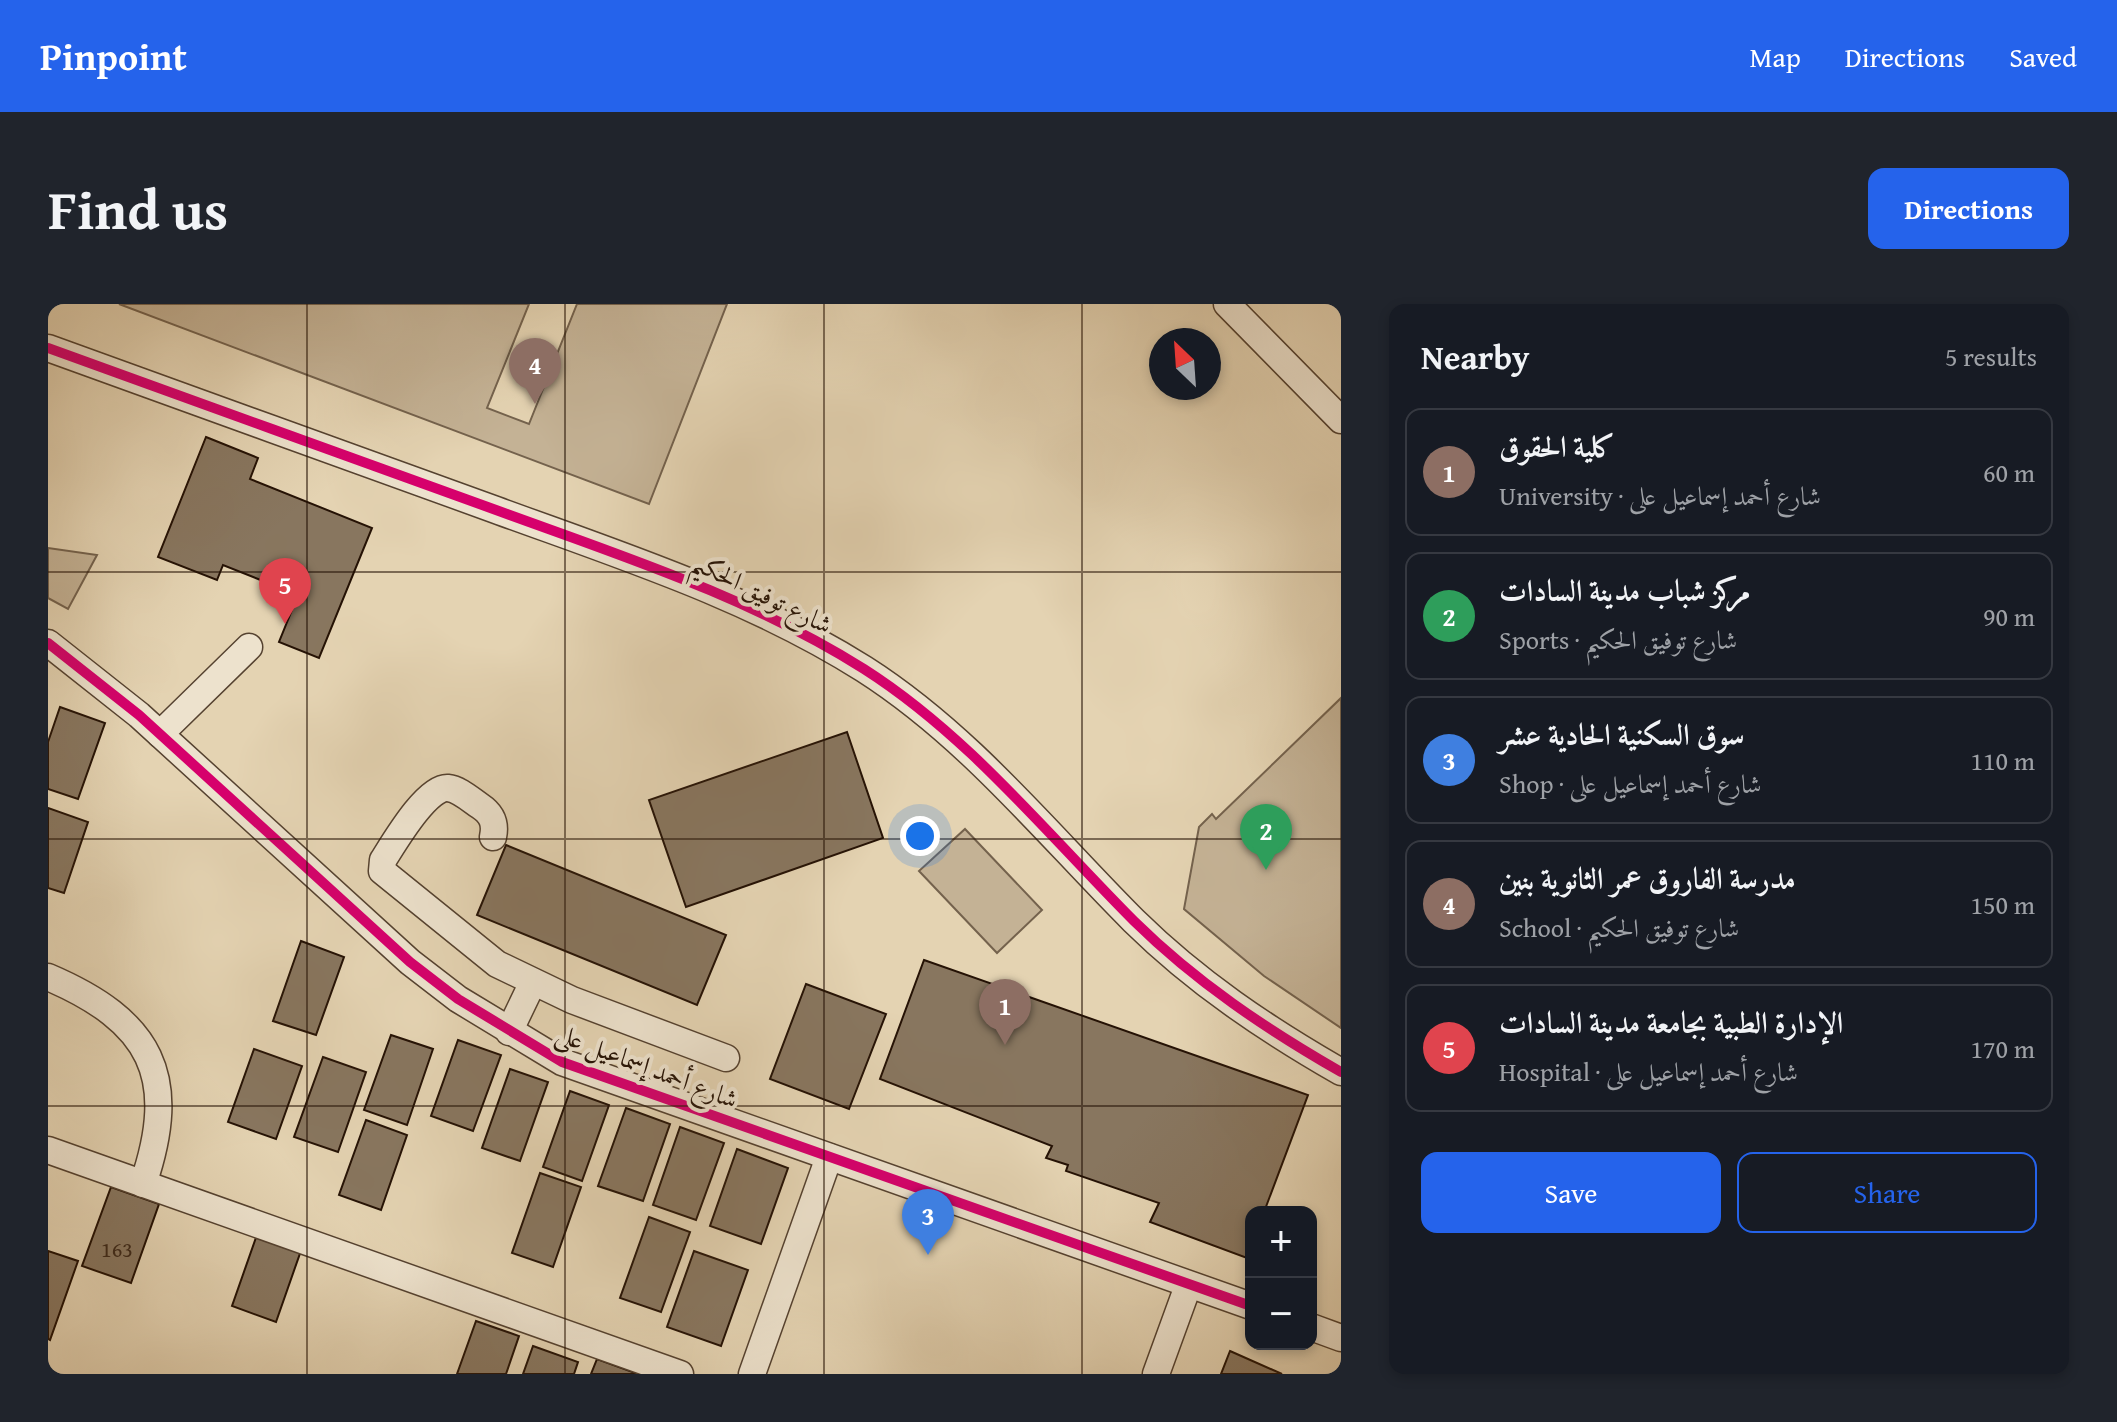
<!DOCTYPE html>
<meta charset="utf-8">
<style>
body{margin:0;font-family:"Gentium Book Plus",Amiri,serif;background:#20242c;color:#f1f3f6}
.controls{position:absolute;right:24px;bottom:24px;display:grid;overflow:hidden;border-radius:16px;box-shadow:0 4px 12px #0003}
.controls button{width:72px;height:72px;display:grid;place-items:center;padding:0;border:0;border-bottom:2px solid #363941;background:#171b24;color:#f1f3f6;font:40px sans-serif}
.compass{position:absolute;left:1101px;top:24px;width:72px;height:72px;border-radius:50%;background:#171b24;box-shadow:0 4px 12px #0003;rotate:335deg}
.you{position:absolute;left:872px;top:532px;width:28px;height:28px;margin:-20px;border:6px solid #fff;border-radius:50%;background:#1a73e8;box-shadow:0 0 0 12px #1a73e833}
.badge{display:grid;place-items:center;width:52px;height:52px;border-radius:50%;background:#2563eb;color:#fff;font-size:26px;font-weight:700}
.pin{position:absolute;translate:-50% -66px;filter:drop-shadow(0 2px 4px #0008)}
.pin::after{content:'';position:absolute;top:42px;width:28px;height:24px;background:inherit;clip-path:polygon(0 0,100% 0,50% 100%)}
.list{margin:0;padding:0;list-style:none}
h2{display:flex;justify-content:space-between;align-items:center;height:104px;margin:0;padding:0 32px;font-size:34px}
h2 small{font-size:26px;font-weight:400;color:#9ea1a6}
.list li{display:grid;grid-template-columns:52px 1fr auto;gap:24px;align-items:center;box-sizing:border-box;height:128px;margin:0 16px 16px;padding:0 16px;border:2px solid #363941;border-radius:16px}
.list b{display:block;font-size:30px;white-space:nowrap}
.list p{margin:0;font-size:26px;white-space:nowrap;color:#9ea1a6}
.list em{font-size:26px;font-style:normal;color:#9ea1a6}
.actions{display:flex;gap:16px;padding:24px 32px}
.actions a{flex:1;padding:18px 0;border:2px solid #2563eb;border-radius:16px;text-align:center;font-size:28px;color:#2563eb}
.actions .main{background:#2563eb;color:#fff}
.map{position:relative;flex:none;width:1293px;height:1070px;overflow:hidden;border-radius:16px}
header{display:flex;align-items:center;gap:48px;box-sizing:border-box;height:112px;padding:0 40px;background:#2563eb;color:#fff}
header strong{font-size:38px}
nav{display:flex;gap:44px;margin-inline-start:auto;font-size:28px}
.intro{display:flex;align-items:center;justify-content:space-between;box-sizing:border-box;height:192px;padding:0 48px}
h1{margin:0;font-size:56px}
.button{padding:20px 36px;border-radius:16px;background:#2563eb;color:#fff;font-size:28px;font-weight:700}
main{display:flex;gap:48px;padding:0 48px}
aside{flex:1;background:#171b24;border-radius:16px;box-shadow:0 4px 12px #0003}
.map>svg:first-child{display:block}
</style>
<header>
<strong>Pinpoint</strong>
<nav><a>Map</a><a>Directions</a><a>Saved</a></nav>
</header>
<div class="intro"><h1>Find us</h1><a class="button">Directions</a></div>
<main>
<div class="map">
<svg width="1293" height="1070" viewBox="0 0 1293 1070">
<rect width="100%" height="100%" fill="#e4d3b2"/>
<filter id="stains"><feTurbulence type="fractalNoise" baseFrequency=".0025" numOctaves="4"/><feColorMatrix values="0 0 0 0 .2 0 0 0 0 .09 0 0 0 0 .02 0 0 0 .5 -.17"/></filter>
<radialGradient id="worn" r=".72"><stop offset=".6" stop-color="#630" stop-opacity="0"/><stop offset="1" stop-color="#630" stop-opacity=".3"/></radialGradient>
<!-- green -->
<g fill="#c4b295" stroke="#74624d" stroke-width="2">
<path d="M71,0H481L439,104L481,120L529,0H679L601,200Z"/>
<path d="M0,244L49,251L20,305L0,294Z"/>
<path d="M1293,394V724L1216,672L1136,605L1151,523L1164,510L1168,515Z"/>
<path d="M917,525L994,606L949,649L871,567Z"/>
</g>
<!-- building -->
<g fill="#88765f" stroke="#251205" stroke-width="2">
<path d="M158,133L210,154L202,175L324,224L271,354L231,338L250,291L175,261L169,276L110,253Z"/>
<path d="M12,403L57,419L30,495L0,485V438Z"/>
<path d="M799,428L835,534L638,603L601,496Z"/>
<path d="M0,504L40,518L16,589L0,584Z"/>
<path d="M458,541L678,631L649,701L429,611Z"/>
<path d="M253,637L296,653L268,731L225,717Z"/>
<path d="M876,656L1260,791L1216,908H1203V943L1199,954L1102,918L1111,899L1018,867L1020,861L998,854L1004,842L832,775Z"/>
<path d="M758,680L838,710L801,805L722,775Z"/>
<path d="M343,731L385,745L359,821L316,806Z"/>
<path d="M410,736L453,751L425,827L383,812Z"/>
<path d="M206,745L254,762L228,835L180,818Z"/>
<path d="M275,753L318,768L290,848L246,833Z"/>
<path d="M462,765L500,778L472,857L434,844Z"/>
<path d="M522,787L561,801L534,877L495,863Z"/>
<path d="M578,804L622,820L595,897L550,882Z"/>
<path d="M318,816L359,831L333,906L291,891Z"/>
<path d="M632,823L676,839L648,916L605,901Z"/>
<path d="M689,845L740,864L713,940L662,922Z"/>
<path d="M492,869L533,883L505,963L464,949Z"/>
<path d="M63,883L111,900L83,979L34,962Z"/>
<path d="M601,913L642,928L613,1008L572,994Z"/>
<path d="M212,922L256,938L228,1018L184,1002Z"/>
<path d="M0,947L30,957L2,1036L0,1035Z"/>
<path d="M646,947L700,966L673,1042L619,1023Z"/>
<path d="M428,1017L471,1032L458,1070H409Z"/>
<path d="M485,1042L530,1058L526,1070H475Z"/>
<path d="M1182,1047L1234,1070H1173Z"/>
<path d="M549,1055L590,1070H543Z"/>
</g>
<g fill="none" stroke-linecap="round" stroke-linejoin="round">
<!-- minor casing -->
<g stroke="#554230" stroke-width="29">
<g id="minor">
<path d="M1179,0L1293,116"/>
<path d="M0,44C149,98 299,152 448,206C574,252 702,293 816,365C921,432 999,530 1086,617C1148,678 1218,725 1293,768"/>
<path d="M0,339L91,411L362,658L410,695L514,758L1203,1002"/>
<path d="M112,430L201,343"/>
<path d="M445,533C448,519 444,510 432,502C423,496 411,485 400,484C379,482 346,539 335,556L334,567L449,660L524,696L678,754"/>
<path d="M0,673C103,717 132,772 95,880"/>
<path d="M461,728L485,678"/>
<path d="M0,846L632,1070"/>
<path d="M1263,1023L1293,1034"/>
<path d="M704,1070L781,853"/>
<path d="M1108,1070L1140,982"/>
</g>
</g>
<!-- minor -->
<use href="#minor" stroke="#ede2cd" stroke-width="26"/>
<!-- cycleway casing -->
<g stroke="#ede2cd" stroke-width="15">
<g id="cycleway">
<path d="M0,44C149,98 299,152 448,206C574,252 702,293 816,365C921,432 999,530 1086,617C1148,678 1218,725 1293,768"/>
<path d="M0,339L91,411L362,658L410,695L514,758L1203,1002"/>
</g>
</g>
<!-- cycleway -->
<use href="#cycleway" stroke="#d6006c" stroke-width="10"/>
</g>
<!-- grid -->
<path fill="none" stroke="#251205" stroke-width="2" stroke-opacity="0.55" d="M259,0V1070M517,0V1070M776,0V1070M1034,0V1070M0,268H1293M0,535H1293M0,802H1293"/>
<g text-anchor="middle" stroke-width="8" stroke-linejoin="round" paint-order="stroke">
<!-- number labels -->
<g font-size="22" fill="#3e2b1c">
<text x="69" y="953">163</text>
</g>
<!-- street labels -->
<g font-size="26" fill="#251205" stroke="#ede2cd">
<text transform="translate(714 289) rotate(26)" y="9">شارع توفيق الحكيم</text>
<text transform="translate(599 762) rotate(21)" y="9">شارع أحمد إسماعيل على</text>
</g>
</g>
<rect width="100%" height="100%" filter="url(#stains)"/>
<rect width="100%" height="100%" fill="url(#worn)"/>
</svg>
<div class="controls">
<button>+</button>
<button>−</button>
</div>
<svg class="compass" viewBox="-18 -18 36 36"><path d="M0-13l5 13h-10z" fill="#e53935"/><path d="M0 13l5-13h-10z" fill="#9ea1a6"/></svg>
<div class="you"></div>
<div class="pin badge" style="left:957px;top:741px;background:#8d6e63">1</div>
<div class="pin badge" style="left:1218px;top:566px;background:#2e9e5b">2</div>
<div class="pin badge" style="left:880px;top:951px;background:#3f7fe0">3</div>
<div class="pin badge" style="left:487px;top:100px;background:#8d6e63">4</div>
<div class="pin badge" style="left:237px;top:320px;background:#e0444e">5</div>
</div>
<aside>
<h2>Nearby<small>5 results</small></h2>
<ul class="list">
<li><span class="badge" style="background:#8d6e63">1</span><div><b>كلية الحقوق</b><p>University · شارع أحمد إسماعيل على</p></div><em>60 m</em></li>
<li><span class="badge" style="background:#2e9e5b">2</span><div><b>مركز شباب مدينة السادات</b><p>Sports · شارع توفيق الحكيم</p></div><em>90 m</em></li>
<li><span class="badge" style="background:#3f7fe0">3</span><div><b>سوق السكنية الحادية عشر</b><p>Shop · شارع أحمد إسماعيل على</p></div><em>110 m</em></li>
<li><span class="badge" style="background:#8d6e63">4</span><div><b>مدرسة الفاروق عمر الثانوية بنين</b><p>School · شارع توفيق الحكيم</p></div><em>150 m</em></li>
<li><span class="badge" style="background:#e0444e">5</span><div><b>الإدارة الطبية بجامعة مدينة السادات</b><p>Hospital · شارع أحمد إسماعيل على</p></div><em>170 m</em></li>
</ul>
<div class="actions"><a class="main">Save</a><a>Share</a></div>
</aside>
</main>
